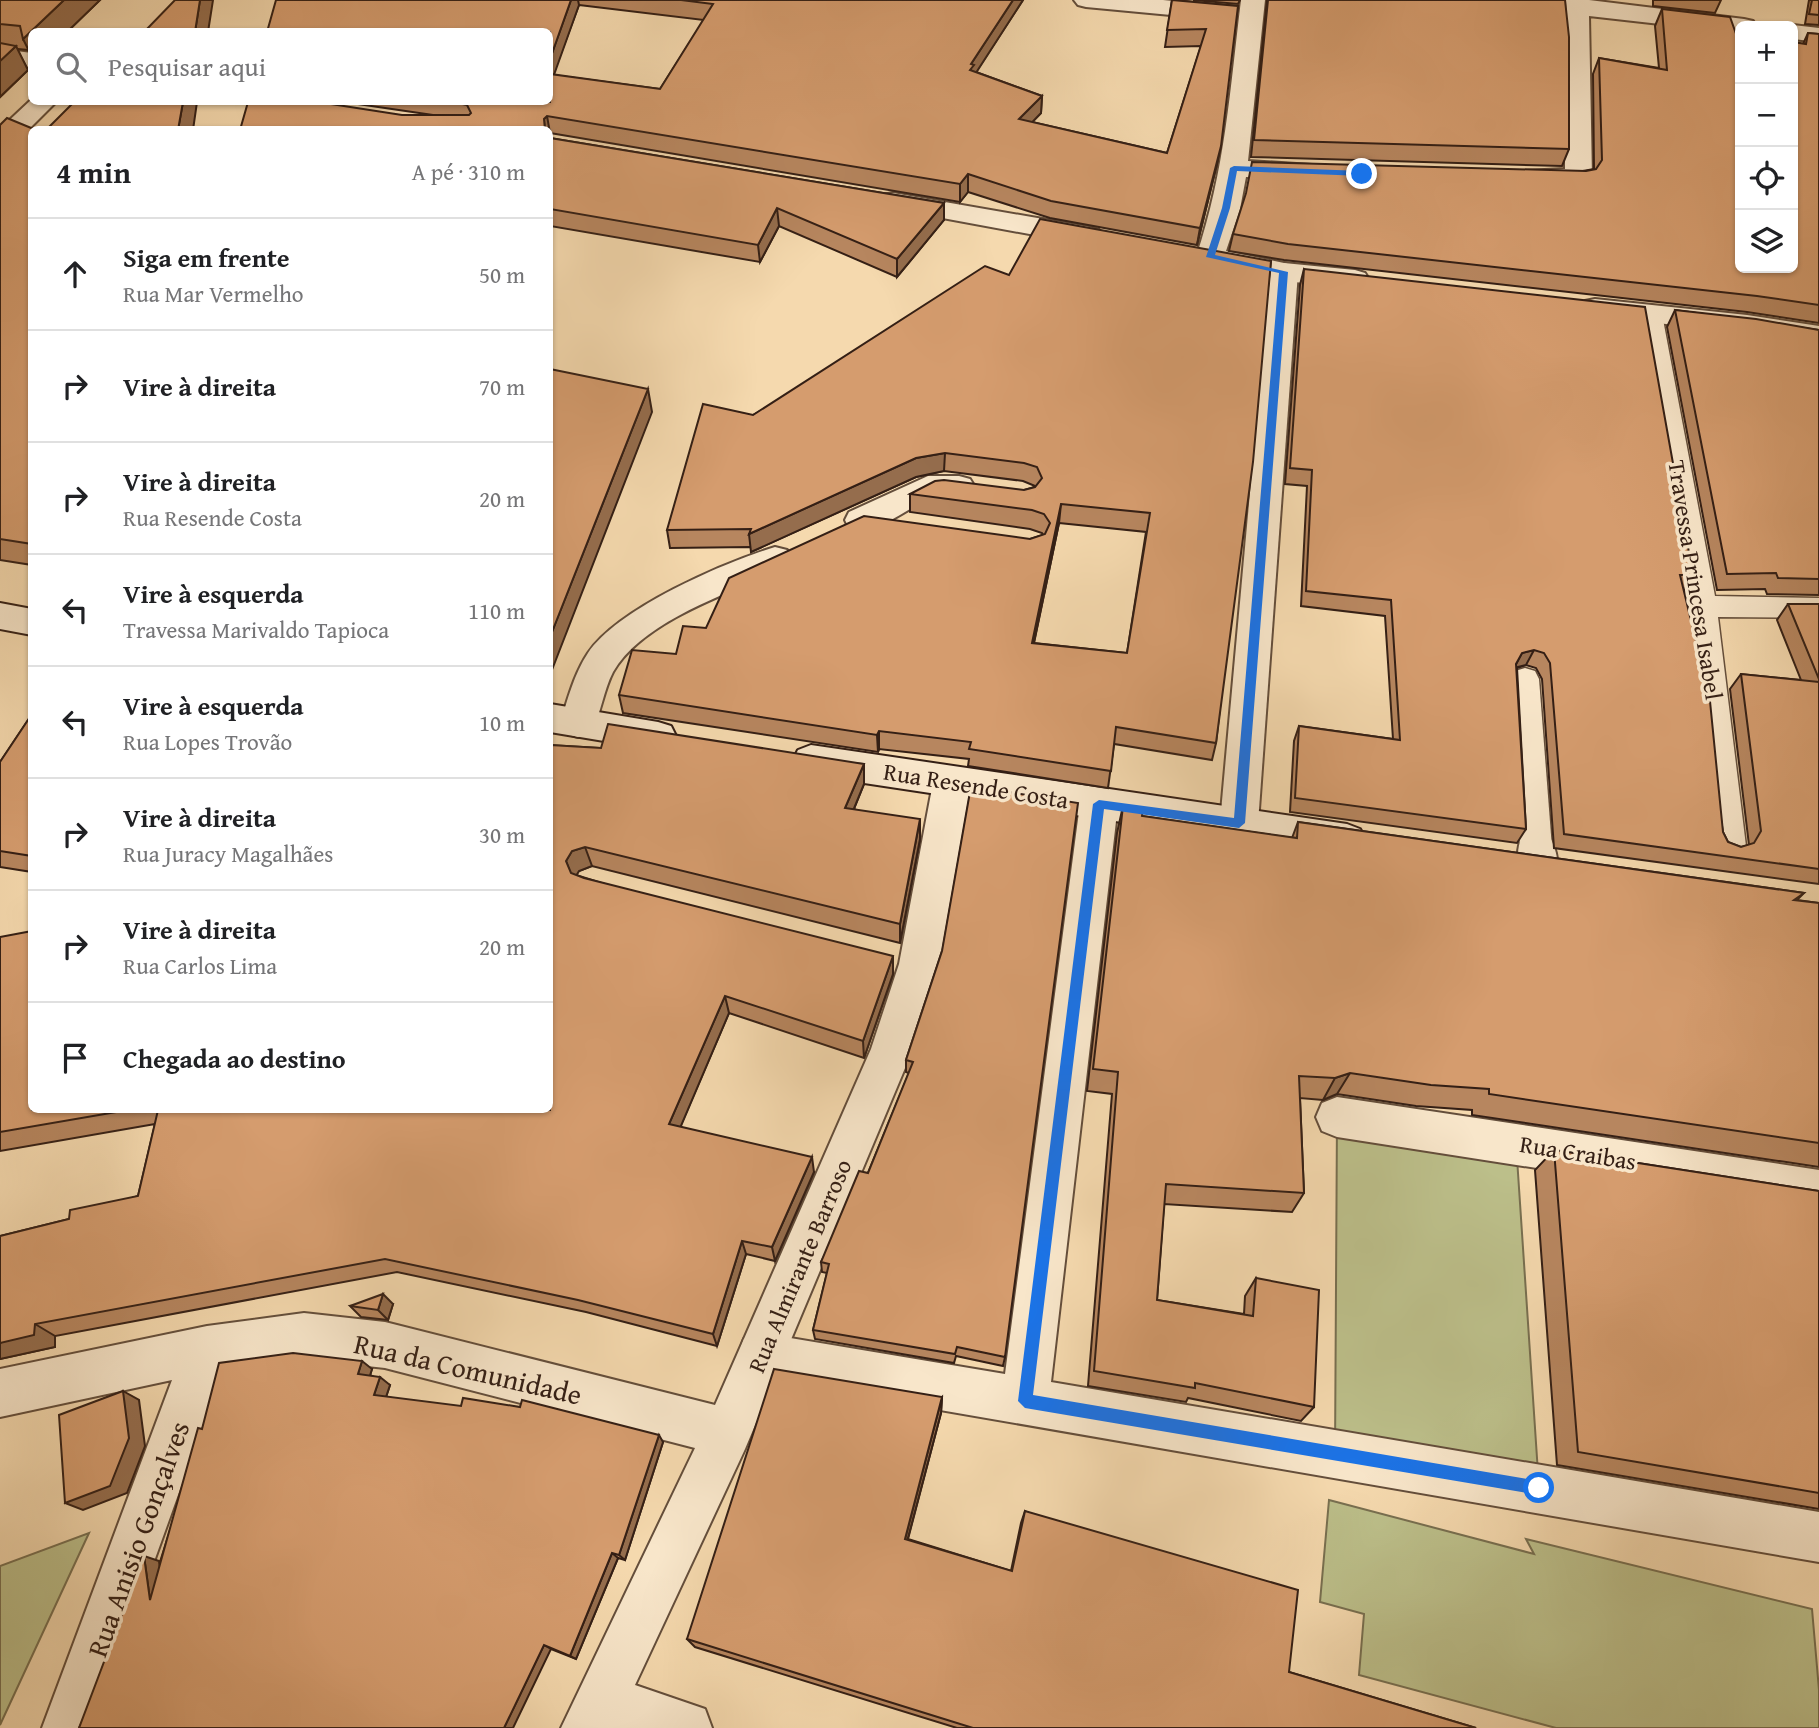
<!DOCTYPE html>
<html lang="pt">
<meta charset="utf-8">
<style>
body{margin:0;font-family:"Gentium Book Plus",serif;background:#f6f6f6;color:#202124}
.controls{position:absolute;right:21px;top:21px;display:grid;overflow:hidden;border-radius:10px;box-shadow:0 2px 5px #0004}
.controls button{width:63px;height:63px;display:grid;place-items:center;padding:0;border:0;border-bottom:2px solid #e0e0e0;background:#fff;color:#202124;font:35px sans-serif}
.stop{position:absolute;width:21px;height:21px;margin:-16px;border:5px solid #1a73e8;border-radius:50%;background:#fff}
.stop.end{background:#1a73e8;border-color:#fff;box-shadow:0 2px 7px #0008}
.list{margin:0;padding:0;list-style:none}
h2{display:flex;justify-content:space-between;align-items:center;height:91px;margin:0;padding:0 28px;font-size:30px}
h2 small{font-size:23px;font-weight:400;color:#757577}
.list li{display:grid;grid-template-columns:46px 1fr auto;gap:21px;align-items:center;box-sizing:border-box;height:112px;padding:0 28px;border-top:2px solid #e0e0e0}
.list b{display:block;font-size:26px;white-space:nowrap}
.list p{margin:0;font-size:23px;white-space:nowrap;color:#757577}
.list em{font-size:23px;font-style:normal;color:#757577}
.icon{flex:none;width:38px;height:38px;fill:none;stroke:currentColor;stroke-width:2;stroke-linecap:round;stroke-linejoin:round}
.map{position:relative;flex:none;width:1819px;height:1728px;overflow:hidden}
.search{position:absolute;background:#fff;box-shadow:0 2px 5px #0004;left:28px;top:28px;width:525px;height:77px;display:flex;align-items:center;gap:18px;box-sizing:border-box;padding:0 24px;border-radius:10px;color:#757577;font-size:26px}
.panel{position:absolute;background:#fff;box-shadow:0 2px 5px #0004;left:28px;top:126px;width:525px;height:987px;border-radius:10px}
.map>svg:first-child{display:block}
</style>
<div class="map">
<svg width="1819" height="1728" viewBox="0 0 1819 1728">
<rect width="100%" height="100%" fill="#f5d9ae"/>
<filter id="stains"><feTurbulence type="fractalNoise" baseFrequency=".00286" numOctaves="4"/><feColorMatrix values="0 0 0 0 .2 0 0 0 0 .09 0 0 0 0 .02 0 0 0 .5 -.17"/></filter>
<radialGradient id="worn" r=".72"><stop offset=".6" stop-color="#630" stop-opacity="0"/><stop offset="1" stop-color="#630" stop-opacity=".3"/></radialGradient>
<!-- green -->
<g fill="#bcbf8a" stroke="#786f50" stroke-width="2">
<path d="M1337,1117L1516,1143L1539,1488L1335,1455Z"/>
<path d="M1329,1500L1534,1554L1526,1539L1812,1609L1819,1690V1728H1556L1359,1675L1364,1614L1320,1602Z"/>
<path d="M89,1533L0,1725V1566Z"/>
</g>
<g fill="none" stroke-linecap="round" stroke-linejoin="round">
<!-- service casing -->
<g stroke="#644e3b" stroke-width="3">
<g id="service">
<path d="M1650,306L1658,309L1662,314L1715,596L1819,598V618L1718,617L1746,846L1741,855L1730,859L1719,855L1714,846L1694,637L1638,314L1642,309Z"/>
<path d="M1525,668L1535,671L1539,679L1552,848L1547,857L1536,861L1525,857L1520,848L1511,679L1515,671Z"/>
</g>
</g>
<!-- pedestrian casing -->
<g stroke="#644e3b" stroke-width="4">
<g id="pedestrian">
<path d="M1284,263L1294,266L1298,272L1258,823L1252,834L1239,839L1226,834L1220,823L1270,272L1274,266Z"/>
<path d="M1099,789L1112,793L1118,804L1051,1382L1819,1512V1562L761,1379L744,1373L738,1356L744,1339L761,1333L1005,1374L1080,804L1086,793Z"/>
</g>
</g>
<!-- minor casing -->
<g stroke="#644e3b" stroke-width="4">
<g id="minor">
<path d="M1074,0H1163L1224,6L1233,8L1236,13L1233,18L1224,20L1086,7L1078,5Z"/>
<path d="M1241,0H1265L1248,161L1312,165L1315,171L1312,177L1302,179L1246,177L1240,209L1226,251L1284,263L1355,270L1365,273L1369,279L1365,285L1355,288L1284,281L1200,263L1196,257C1225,172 1230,89 1241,0Z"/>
<path d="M1565,0H1589L1744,19L1753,21L1756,26H1740V33L1589,16L1592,177L1589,183C1569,188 1543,188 1523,183L1520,177L1523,171L1565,169Z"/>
<path d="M1793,25L1819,28V42L1793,39V26H1787Z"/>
<path d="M0,49L32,53V68L0,63Z"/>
<path d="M32,99V102H56L9,149L0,151V129Z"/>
<path d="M893,193L1089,227L1099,230L1103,236L1099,242L1089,245L883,207L879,201L883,195Z"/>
<path d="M1595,299L1747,315L1819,326V346L1747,333L1585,315L1580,308L1585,301Z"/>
<path d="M928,476H959L970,479L975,487L970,495C958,499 944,495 932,499C904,507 879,537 849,528L845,520L849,512Z"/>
<path d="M775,547L787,550L792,559L787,568C734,591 643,620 613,672C603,691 601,714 591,733L578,737L565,733L560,723C568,699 574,674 588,653C619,608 723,563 775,547Z"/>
<path d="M952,768L965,772L971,783L939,964L913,1049L745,1449L635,1685L705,1709L712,1728H561L695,1448L385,1368L304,1359L223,1370L94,1728H42L172,1380L0,1417V1369L207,1326L304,1313L385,1322L715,1405L871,1049L899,964L933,783L939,772Z"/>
<path d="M1536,832L1550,837C1557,852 1560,863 1553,878L1539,883L1525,878C1518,864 1515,852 1522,837Z"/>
<path d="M1337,1097L1819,1170V1212L1337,1137L1322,1131L1316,1117L1322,1103Z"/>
</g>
</g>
<!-- secondary casing -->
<g stroke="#341f15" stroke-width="4">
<g id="secondary">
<path d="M0,603L32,609V635L0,629Z"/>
<path d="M550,704L658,722L671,726L676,736L671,746L658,750L550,732Z"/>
<path d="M811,745L1347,824L1360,829L1366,840L1360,851L1347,856L811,775L798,770L793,760L798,750Z"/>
</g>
</g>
<!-- service -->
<use href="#service" fill="#f8e6ca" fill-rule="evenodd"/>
<!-- pedestrian -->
<use href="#pedestrian" fill="#f8e6ca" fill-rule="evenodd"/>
<!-- minor -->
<use href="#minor" fill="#f8e6ca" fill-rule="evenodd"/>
<!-- secondary -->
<use href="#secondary" fill="#f8e6ca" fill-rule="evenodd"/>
</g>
<!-- wall -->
<g fill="#b7865f" stroke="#341f15" stroke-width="2" fill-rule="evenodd">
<path d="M0,0H100L67,32L32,57L28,50L17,49L28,70L0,97Z"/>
<path d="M276,0H1023L976,72L1042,96L1041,113L1032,122L1167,153L1201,46L1165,47L1172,0L1238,6L1217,164L1197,245L1050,218L968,192L960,202L550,133L402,115H433L344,102H550ZM579,5L704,20L660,89L553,75Z"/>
<path d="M1193,0H1240L1238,4Z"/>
<path d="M1267,0H1565L1569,149L1562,166L1251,157Z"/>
<path d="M1653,0H1721L1715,13L1653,6Z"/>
<path d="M1809,0H1819V25L1805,24Z"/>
<path d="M1662,9L1793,268L1803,44L1808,33L1819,34V323L1747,312L1284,260L1229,251L1233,234L1594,169L1593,74L1599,58L1659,68L1655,26Z"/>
<path d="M0,125L32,130V565L0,560Z"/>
<path d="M550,138L944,203V220L897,277L779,226L760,262L550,226Z"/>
<path d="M1271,261L1216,743L1212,760L1114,744L1108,788L968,766L969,759L879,749L878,752L623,713L619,695L676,654L706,628L1030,539L1043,535L1042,533L1030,529L910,512V494L1024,490L1035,487V486L1023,481L944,471L916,477L751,552V547L670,548L667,530L753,415L1009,275ZM1059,523L1146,532L1127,653L1034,643Z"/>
<path d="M1304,269L1693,575L1684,590L1723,832L1728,842L1741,847L1749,845L1730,689L1741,674L1801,680L1777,620L1788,604H1819V884L1554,848L1542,679L1536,668L1526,665L1517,668L1526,829L1517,843L1290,812L1294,741L1299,726L1393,739L1385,616L1301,606L1307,486L1285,484L1300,285Z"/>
<path d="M1675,310L1819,330V595L1767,594L1765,589L1717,590L1667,327Z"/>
<path d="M32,714V872L0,867V762Z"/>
<path d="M550,745L864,764V784L854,809L920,839L900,943L592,866L579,871L576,875L893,974L864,1058L729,1013L680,1127L814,1172L775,1261L746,1254L717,1346L586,1312L397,1272L55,1336V1347L0,1359V1236L69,1219L138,1196L155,1124L0,1151V937L32,1110H550Z"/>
<path d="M1123,806L1142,816L1292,838L1298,822L1804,893L1797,900L1819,903V1167L1472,1115V1110L1416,1106L1337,1094L1323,1100L1300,1098L1304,1193L1292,1212L1164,1204L1157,1300L1244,1314L1245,1296L1256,1278L1314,1407L1301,1421L1188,1398L1186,1402L1088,1386L1112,1094L1087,1091L1117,833Z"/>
<path d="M942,951L1005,1357L1003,1366L956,1356L954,1363L815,1339L813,1330L827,1273L822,1272L821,1262L868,1173L909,1073L906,1072V1060Z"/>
<path d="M1554,1150L1819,1191V1509L1557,1465L1535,1170Z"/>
<path d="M393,1304L388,1320L361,1317L350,1306Z"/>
<path d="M372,1369L370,1375L390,1385L386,1397L663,1442L625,1560L618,1558L576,1659L551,1649L79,1728L159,1561V1565L202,1429Z"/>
<path d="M942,1397L941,1413L908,1539L1011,1571L1021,1523L1025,1511L1289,1672L1476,1728H957L695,1647L687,1639Z"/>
</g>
<!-- shaded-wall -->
<g fill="#956d4d" stroke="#341f15" stroke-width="2">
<path d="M64,0H100L67,32H32V57L23,39Z"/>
<path d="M200,0H213L208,32H195Z"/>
<path d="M571,0H578L579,5L550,86V59Z"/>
<path d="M1013,0H1023L974,76L970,88L971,64Z"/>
<path d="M16,46L28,70L0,97V61Z"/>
<path d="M1042,96L1041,113L1018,137L1019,119Z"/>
<path d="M183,102H197L193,130H178Z"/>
<path d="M547,116L550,133V134V130H545L544,119Z"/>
<path d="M1221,146L1217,164L1197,245L1200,228Z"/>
<path d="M968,174V192L960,202V184Z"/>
<path d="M944,203V220L897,277V259Z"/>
<path d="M777,208L779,226L760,262L758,245Z"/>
<path d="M648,389L652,412L550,675V637Z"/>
<path d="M945,453L944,471L916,477L751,552L749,534L916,458Z"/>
<path d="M1061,504L1059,523L1030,661L1032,643Z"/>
<path d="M1534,650L1526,665L1514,668L1522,653Z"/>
<path d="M879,731V749L878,752L877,735Z"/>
<path d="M864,764V784L846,828L845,808Z"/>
<path d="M920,819V839L900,943V924Z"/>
<path d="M585,847L592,866L579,871L573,881L566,861L572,851Z"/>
<path d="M893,956V974L864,1058L863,1041Z"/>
<path d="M725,996L729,1013L675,1140L669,1124Z"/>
<path d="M1350,1073L1337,1094L1323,1100L1335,1078Z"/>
<path d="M812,1157L814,1172L775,1261L772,1247Z"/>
<path d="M742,1241L746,1254L717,1346L713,1334Z"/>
<path d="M383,1294L393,1304L388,1320L378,1310Z"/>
<path d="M35,1324L55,1336V1347L0,1359V1343Z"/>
<path d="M362,1361L372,1369L368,1382L358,1374Z"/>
<path d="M380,1377L390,1385L384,1403L374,1395Z"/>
<path d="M123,1391L139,1400L145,1446L127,1493L83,1510L65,1503Z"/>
<path d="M942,1397L941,1413L905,1549V1539Z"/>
<path d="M659,1435L663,1442L625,1560L619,1555Z"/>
<path d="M612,1553L618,1558L576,1659L570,1656Z"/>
<path d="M144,1556L159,1561L164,1604L150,1600Z"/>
<path d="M544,1645L551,1649L513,1728H504Z"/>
</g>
<!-- building -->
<g fill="#d59c6e" stroke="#341f15" stroke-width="2" fill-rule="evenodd">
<path d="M0,0H64L23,39L20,26L0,24Z"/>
<path d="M175,0H200L195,32H144Z"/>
<path d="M276,0H571L550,59V32H267Z"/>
<path d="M681,0H1013L971,64L974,65L970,70L1042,96L1019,119L1167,153L1206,29L1167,30L1172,0L1238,6L1221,146L1200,228L1051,201L968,174L960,184L547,116L544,119L545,130H240L248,102H318L402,115H469L471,113L467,105L453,102H550V74L660,89L713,4Z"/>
<path d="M1268,0H1565L1569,37V149L1254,140Z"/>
<path d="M1812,0H1819V15L1809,14Z"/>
<path d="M1662,9L1730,17L1740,45V268H1793V42L1806,44L1808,33L1819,34V305L1757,296L1288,244L1233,234L1246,193L1252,162L1586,171L1596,169L1602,160L1599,58L1667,70Z"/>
<path d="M0,43L16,46L0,61Z"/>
<path d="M74,102H183L178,130H46Z"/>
<path d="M7,118L36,130H32V544L0,539V125Z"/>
<path d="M550,138L944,203L897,259L777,208L758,245L550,209Z"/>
<path d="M1040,219L1271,261L1253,462L1216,743L1116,727L1111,771L969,749L971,742L879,731L877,735L619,695L632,650L676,654L683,626L706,628L729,578L864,516L1030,539L1045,534L1050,523L1044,514L1032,510L910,494L935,481L944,480L1024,490L1035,487L1042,478L1037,467L1024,463L945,453L916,458L749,534L751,529L667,530L703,404L753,415L985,266L1009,275ZM1061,504L1150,513L1127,653L1032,643Z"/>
<path d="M1304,269L1645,307L1693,575H1680L1703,670L1707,671L1723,832L1728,842L1741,847L1754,843L1761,831L1741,674L1819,682V869L1564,834L1550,663L1544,653L1534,650L1522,653L1516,664L1526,829L1295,798L1299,726L1400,740L1391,600L1306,591L1312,470L1290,468Z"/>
<path d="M1675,310L1756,319L1819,330V579L1778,578L1776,573L1727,574Z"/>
<path d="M550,369L648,389L550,637Z"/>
<path d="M1788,604H1819V679Z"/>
<path d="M32,714V856L0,851V762Z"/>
<path d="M608,724L864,764L845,808L920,819L900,924L585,847L572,851L566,861L571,873L584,878L893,956L863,1041L725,996L669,1124L812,1157L772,1247L742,1241L713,1334L578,1300L385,1259L35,1324L34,1335L0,1343V1236L69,1219L70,1210L138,1196L158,1110H550V745L601,748Z"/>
<path d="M971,786L1078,803L1005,1357L957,1347L955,1354L813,1330L829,1264L821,1262L859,1171L868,1173L913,1062L906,1060L942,951Z"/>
<path d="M1123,806L1143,809L1142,816L1297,838L1298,822L1804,893L1794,900L1819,903V1143L1489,1094V1089L1431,1085L1350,1073L1335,1078L1299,1076L1304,1193L1166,1184L1157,1300L1253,1316L1256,1278L1319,1290L1314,1407L1195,1383V1388L1094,1371L1118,1072L1093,1069Z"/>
<path d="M32,931V1110H128L0,1132V937Z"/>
<path d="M1554,1150L1819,1191V1493L1578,1452Z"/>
<path d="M383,1294L378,1310L350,1306Z"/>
<path d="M293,1353L362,1361L358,1374L380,1377L374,1395L461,1406L463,1398L520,1407L522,1400L659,1435L619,1555L612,1553L570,1656L544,1645L504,1728H79L144,1556L150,1600L198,1428L202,1429L219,1363Z"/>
<path d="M774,1369L942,1397L905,1539L1012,1571L1025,1511L1298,1590L1289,1672L1476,1728H973L687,1639Z"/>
<path d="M123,1391L129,1438L110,1486L65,1503L59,1415Z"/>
</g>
<!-- route -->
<path fill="#1a73e8" d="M1234,166L1362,171L1366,174L1362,176L1237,171L1230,208L1215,255L1288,272L1245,823L1239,828L1104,809L1033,1395L1539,1481L1544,1483L1546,1488L1544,1493L1539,1495L1025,1408L1018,1401L1093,804L1099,800L1234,818L1279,273L1206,257L1222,208L1230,168Z"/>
<g text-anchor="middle" stroke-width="7" stroke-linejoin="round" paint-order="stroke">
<!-- street labels -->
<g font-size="24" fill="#341f15" stroke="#f8e6ca">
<text transform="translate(1695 580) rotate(81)" y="8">Travessa Princesa Isabel</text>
<text transform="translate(976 786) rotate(9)" y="8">Rua Resende Costa</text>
<text transform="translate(1578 1153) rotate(9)" y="8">Rua Craibas</text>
<text transform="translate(800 1266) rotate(-67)" y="8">Rua Almirante Barroso</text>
</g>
<!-- near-street labels -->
<g font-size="28" fill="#341f15" stroke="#f8e6ca">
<text transform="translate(468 1369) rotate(13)" y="10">Rua da Comunidade</text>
<text transform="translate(138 1539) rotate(-70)" y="10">Rua Anisio Gonçalves</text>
</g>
</g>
<rect width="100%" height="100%" filter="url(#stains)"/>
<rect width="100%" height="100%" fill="url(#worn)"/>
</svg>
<div class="controls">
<button>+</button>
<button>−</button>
<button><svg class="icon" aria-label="locate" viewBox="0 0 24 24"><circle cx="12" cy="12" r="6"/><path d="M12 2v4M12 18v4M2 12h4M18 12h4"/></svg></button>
<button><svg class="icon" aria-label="layers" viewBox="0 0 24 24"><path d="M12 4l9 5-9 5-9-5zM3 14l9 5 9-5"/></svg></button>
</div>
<div class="stop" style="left:1539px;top:1488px"></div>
<div class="stop end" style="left:1362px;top:174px"></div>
<div class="search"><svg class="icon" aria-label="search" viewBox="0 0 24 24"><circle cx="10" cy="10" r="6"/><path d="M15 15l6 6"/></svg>Pesquisar aqui</div>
<section class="panel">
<h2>4 min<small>A pé · 310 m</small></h2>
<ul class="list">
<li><svg class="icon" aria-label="ahead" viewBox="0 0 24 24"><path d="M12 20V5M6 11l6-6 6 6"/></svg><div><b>Siga em frente</b><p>Rua Mar Vermelho</p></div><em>50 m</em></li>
<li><svg class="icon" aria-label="right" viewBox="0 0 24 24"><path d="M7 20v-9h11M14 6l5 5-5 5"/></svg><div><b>Vire à direita</b></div><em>70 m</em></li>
<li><svg class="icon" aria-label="right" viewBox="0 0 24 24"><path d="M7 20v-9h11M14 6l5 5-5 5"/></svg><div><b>Vire à direita</b><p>Rua Resende Costa</p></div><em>20 m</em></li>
<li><svg class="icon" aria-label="left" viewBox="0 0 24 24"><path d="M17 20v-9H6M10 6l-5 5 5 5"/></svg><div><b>Vire à esquerda</b><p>Travessa Marivaldo Tapioca</p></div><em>110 m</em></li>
<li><svg class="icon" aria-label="left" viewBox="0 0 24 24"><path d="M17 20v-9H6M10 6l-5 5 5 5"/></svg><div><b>Vire à esquerda</b><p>Rua Lopes Trovão</p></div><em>10 m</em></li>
<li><svg class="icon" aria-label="right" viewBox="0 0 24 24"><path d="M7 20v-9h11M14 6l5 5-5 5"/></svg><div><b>Vire à direita</b><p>Rua Juracy Magalhães</p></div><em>30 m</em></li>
<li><svg class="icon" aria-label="right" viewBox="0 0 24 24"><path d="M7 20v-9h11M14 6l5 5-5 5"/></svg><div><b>Vire à direita</b><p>Rua Carlos Lima</p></div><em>20 m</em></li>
<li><svg class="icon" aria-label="arrive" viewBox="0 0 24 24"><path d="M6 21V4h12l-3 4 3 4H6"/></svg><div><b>Chegada ao destino</b></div></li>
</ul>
</section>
</div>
